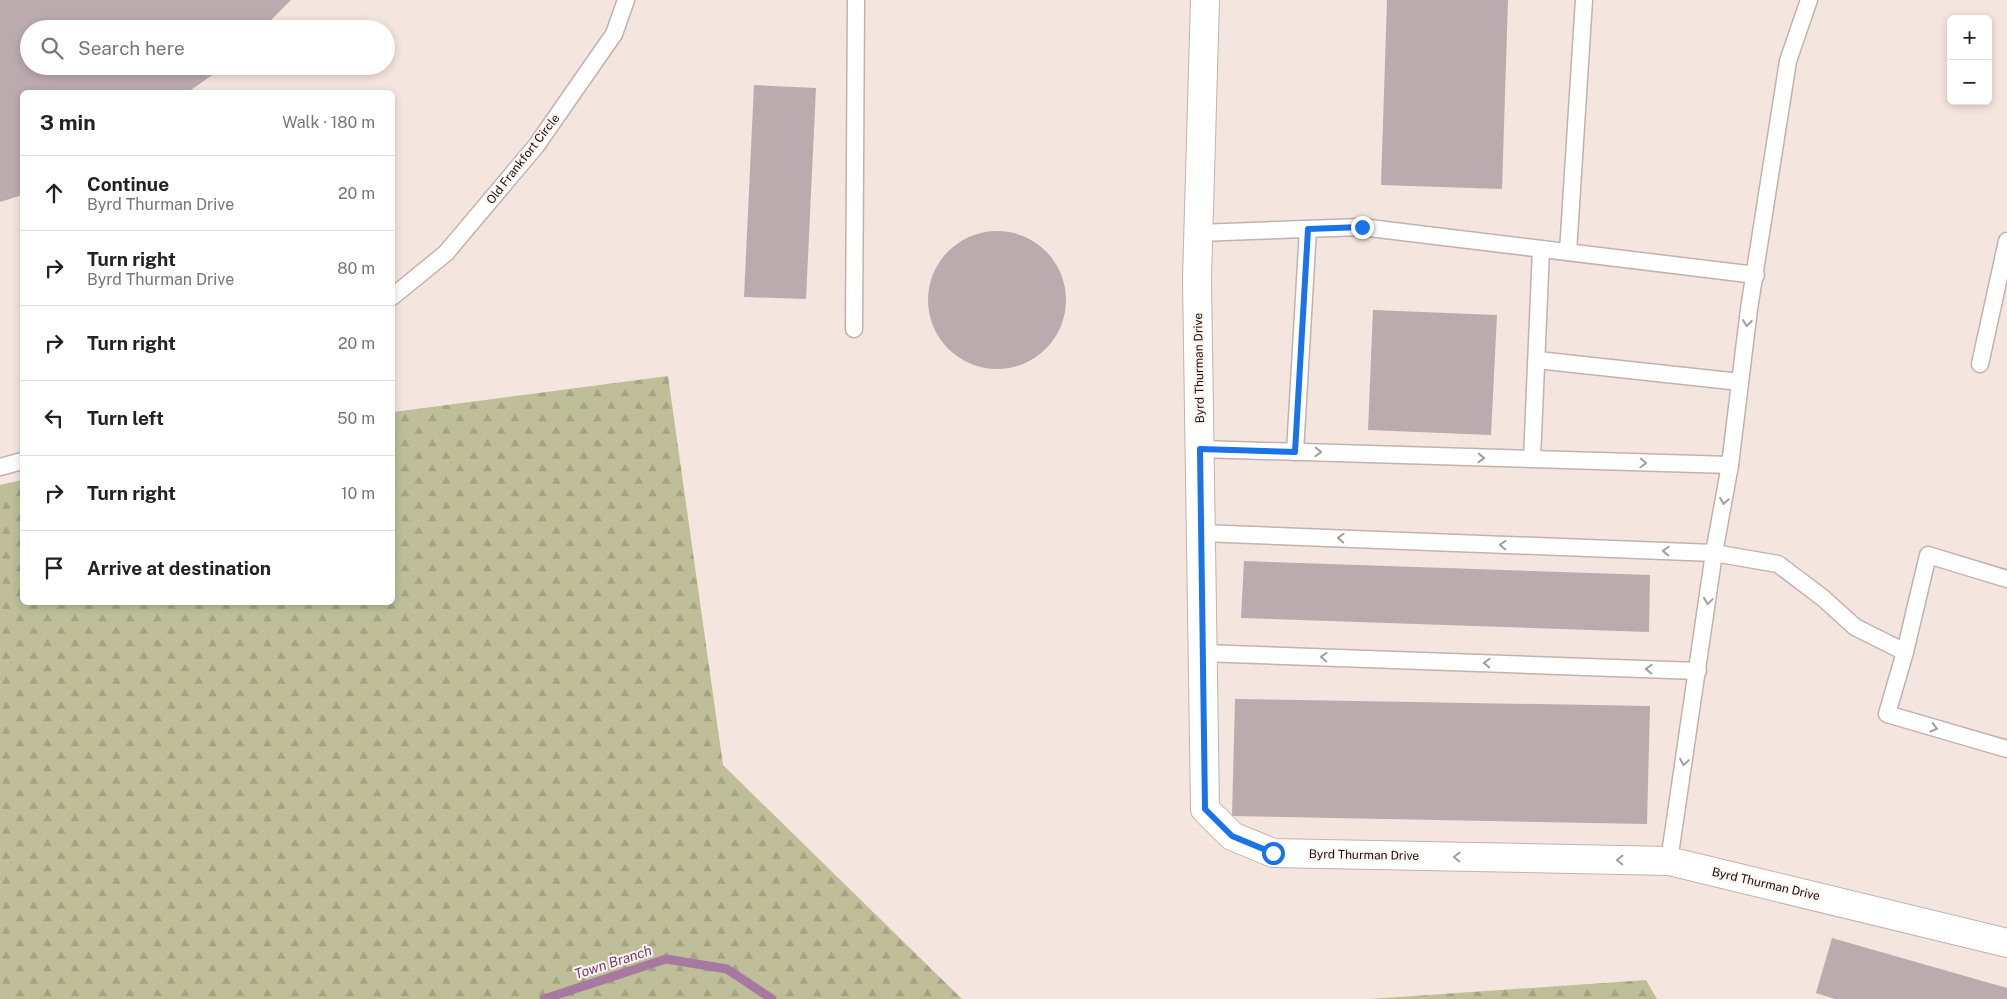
<!DOCTYPE html>
<meta charset="utf-8">
<style>
body{margin:0;font-family:"Public Sans",sans-serif;background:#f2f2f2;color:#222}
.controls{position:absolute;right:15px;top:15px;display:grid;overflow:hidden;border-radius:8px;box-shadow:0 2px 8px #0003}
.controls button{width:45px;height:45px;display:grid;place-items:center;padding:0;border:0;border-bottom:1px solid #e0e0e0;background:#fff;color:#222;font:25px sans-serif}
.stop{position:absolute;width:15px;height:15px;margin:-11px;border:4px solid #1a73e8;border-radius:50%;background:#fff}
.stop.end{background:#1a73e8;border-color:#fff;box-shadow:0 1px 5px #0008}
.list{margin:0;padding:0;list-style:none}
h2{display:flex;justify-content:space-between;align-items:center;height:65px;margin:0;padding:0 20px;font-size:21px}
h2 small{font-size:16px;font-weight:400;color:#767676}
.list li{display:grid;grid-template-columns:32px 1fr auto;gap:15px;align-items:center;box-sizing:border-box;height:75px;padding:0 20px;border-top:1px solid #e0e0e0}
.list b{display:block;font-size:19px;white-space:nowrap}
.list p{margin:0;font-size:16px;white-space:nowrap;color:#767676}
.list em{font-size:16px;font-style:normal;color:#767676}
.icon{flex:none;width:28px;height:28px;fill:none;stroke:currentColor;stroke-width:2;stroke-linecap:round;stroke-linejoin:round}
.map{position:relative;flex:none;width:2007px;height:999px;overflow:hidden}
.search{position:absolute;background:#fff;box-shadow:0 2px 8px #0003;left:20px;top:20px;width:375px;height:55px;display:flex;align-items:center;gap:12px;box-sizing:border-box;padding:0 18px;border-radius:28px;color:#767676;font-size:19px}
.panel{position:absolute;background:#fff;box-shadow:0 2px 8px #0003;left:20px;top:90px;width:375px;height:515px;border-radius:8px}
.map>svg:first-child{display:block}
</style>
<div class="map">
<svg width="2007" height="999" viewBox="0 0 2007 999">
<defs>
<pattern id="forest-firs" width="22" height="20" patternUnits="userSpaceOnUse" patternTransform="scale(1.25)"><rect width="22" height="20" fill="#bebf99"/><path d="M5 1l3.5 6h-7zM16 11l3.5 6h-7z" fill="#a3a383"/></pattern>
</defs>
<rect width="100%" height="100%" fill="#f5e5df"/>
<!-- forest -->
<g fill="url(#forest-firs)">
<path d="M668,376L723,765L962,999H0V485L22,480V602H392L393,412Z"/>
<path d="M1646,980L1657,999H1370Z"/>
</g>
<g fill="none" stroke-linecap="round" stroke-linejoin="round">
<!-- stream -->
<path stroke="#a779a0" stroke-width="9" d="M544,999L666,959L727,969L772,999"/>
</g>
<!-- building -->
<g fill="#bcabae">
<path d="M0,0H291L262,29H29V66H225L188,92H22V195L0,202Z"/>
<path d="M1387,0H1508L1502,189L1381,185Z"/>
<path d="M754,85L816,88L806,299L744,297Z"/>
<circle cx="997" cy="300" r="69"/>
<path d="M1373,310L1497,315L1491,435L1368,430Z"/>
<path d="M1244,561L1650,575L1649,632L1241,618Z"/>
<path d="M1235,699L1650,706L1647,824L1232,816Z"/>
<path d="M1832,938L2007,988V999H1835L1816,993Z"/>
</g>
<g fill="none" stroke-linecap="round" stroke-linejoin="round">
<!-- lane casing -->
<g stroke="#c2b2ad" stroke-width="19">
<g id="lane">
<path d="M1198,233L1361,227L1756,275"/>
<path d="M1568,252L1584,0"/>
<path d="M392,297L446,253L536,146L614,34L626,0"/>
<path d="M854,329L856,0"/>
<path d="M1537,360L1740,382"/>
<path d="M1980,364L2007,241"/>
<path d="M1200,449L1730,465"/>
<path d="M1295,452L1308,229"/>
<path d="M1532,459L1541,249"/>
<path d="M0,467L22,461"/>
<path d="M1201,533L1714,553L1778,564L1823,598L1855,627L1905,652L1928,555L2007,579"/>
<path d="M1905,652L1887,714L2007,749"/>
<path d="M1203,653L1698,671"/>
<path d="M1669,861L1714,553L1730,465L1749,309L1788,61L1809,0"/>
</g>
</g>
<!-- street casing -->
<g stroke="#c2b2ad" stroke-width="30">
<path id="street" d="M1205,0L1197,279L1205,809L1232,836L1273,853L1669,861L2007,943"/>
</g>
<!-- lane -->
<use href="#lane" stroke="#fff" stroke-width="16"/>
<!-- street -->
<use href="#street" stroke="#fff" stroke-width="28"/>
</g>
<!-- one-way arrows -->
<defs><path id="oneway-chevron" d="M-2-3.5L2.5 0L-2 3.5" fill="none" stroke-width="1.6" stroke-linecap="round" stroke-linejoin="round" transform="scale(1.25)"/></defs>
<g stroke="#a2a09f">
<use href="#oneway-chevron" transform="translate(1747 323) rotate(97)"/>
<use href="#oneway-chevron" transform="translate(1318 452) rotate(2)"/>
<use href="#oneway-chevron" transform="translate(1481 458) rotate(2)"/>
<use href="#oneway-chevron" transform="translate(1643 463) rotate(2)"/>
<use href="#oneway-chevron" transform="translate(1724 501) rotate(100)"/>
<use href="#oneway-chevron" transform="translate(1341 538) rotate(-178)"/>
<use href="#oneway-chevron" transform="translate(1503 545) rotate(-178)"/>
<use href="#oneway-chevron" transform="translate(1666 551) rotate(-178)"/>
<use href="#oneway-chevron" transform="translate(1708 601) rotate(98)"/>
<use href="#oneway-chevron" transform="translate(1324 657) rotate(-178)"/>
<use href="#oneway-chevron" transform="translate(1487 663) rotate(-178)"/>
<use href="#oneway-chevron" transform="translate(1649 669) rotate(-178)"/>
<use href="#oneway-chevron" transform="translate(1934 728) rotate(16)"/>
<use href="#oneway-chevron" transform="translate(1684 762) rotate(99)"/>
<use href="#oneway-chevron" transform="translate(1457 857) rotate(-179)"/>
<use href="#oneway-chevron" transform="translate(1620 860) rotate(-179)"/>
</g>
<g fill="none" stroke-linecap="round" stroke-linejoin="round">
<!-- route -->
<path stroke="#1a73e8" stroke-width="6" d="M1273,853L1232,836L1205,809L1200,449L1295,452L1308,229L1362,227"/>
</g>
<g text-anchor="middle" stroke-width="4" stroke-linejoin="round" paint-order="stroke">
<!-- street labels -->
<g font-size="12" fill="#171110" stroke="#fdf4f0">
<text transform="translate(523 159) rotate(-52)" y="4">Old Frankfort Circle</text>
<text transform="translate(1199 368) rotate(-91)" y="4">Byrd Thurman Drive</text>
<text transform="translate(1364 855) rotate(1)" y="4">Byrd Thurman Drive</text>
<text transform="translate(1766 884) rotate(13)" y="4">Byrd Thurman Drive</text>
</g>
<!-- water labels -->
<g font-size="14" font-style="italic" fill="#773b6f" stroke="#fdf4f0">
<text transform="translate(613 962) rotate(-18)" y="5">Town Branch</text>
</g>
</g>
</svg>
<div class="controls">
<button>+</button>
<button>−</button>
</div>
<div class="stop" style="left:1273px;top:853px"></div>
<div class="stop end" style="left:1362px;top:227px"></div>
<div class="search"><svg class="icon" aria-label="search" viewBox="0 0 24 24"><circle cx="10" cy="10" r="6"/><path d="M15 15l6 6"/></svg>Search here</div>
<section class="panel">
<h2>3 min<small>Walk · 180 m</small></h2>
<ul class="list">
<li><svg class="icon" aria-label="ahead" viewBox="0 0 24 24"><path d="M12 20V5M6 11l6-6 6 6"/></svg><div><b>Continue</b><p>Byrd Thurman Drive</p></div><em>20 m</em></li>
<li><svg class="icon" aria-label="right" viewBox="0 0 24 24"><path d="M7 20v-9h11M14 6l5 5-5 5"/></svg><div><b>Turn right</b><p>Byrd Thurman Drive</p></div><em>80 m</em></li>
<li><svg class="icon" aria-label="right" viewBox="0 0 24 24"><path d="M7 20v-9h11M14 6l5 5-5 5"/></svg><div><b>Turn right</b></div><em>20 m</em></li>
<li><svg class="icon" aria-label="left" viewBox="0 0 24 24"><path d="M17 20v-9H6M10 6l-5 5 5 5"/></svg><div><b>Turn left</b></div><em>50 m</em></li>
<li><svg class="icon" aria-label="right" viewBox="0 0 24 24"><path d="M7 20v-9h11M14 6l5 5-5 5"/></svg><div><b>Turn right</b></div><em>10 m</em></li>
<li><svg class="icon" aria-label="arrive" viewBox="0 0 24 24"><path d="M6 21V4h12l-3 4 3 4H6"/></svg><div><b>Arrive at destination</b></div></li>
</ul>
</section>
</div>
